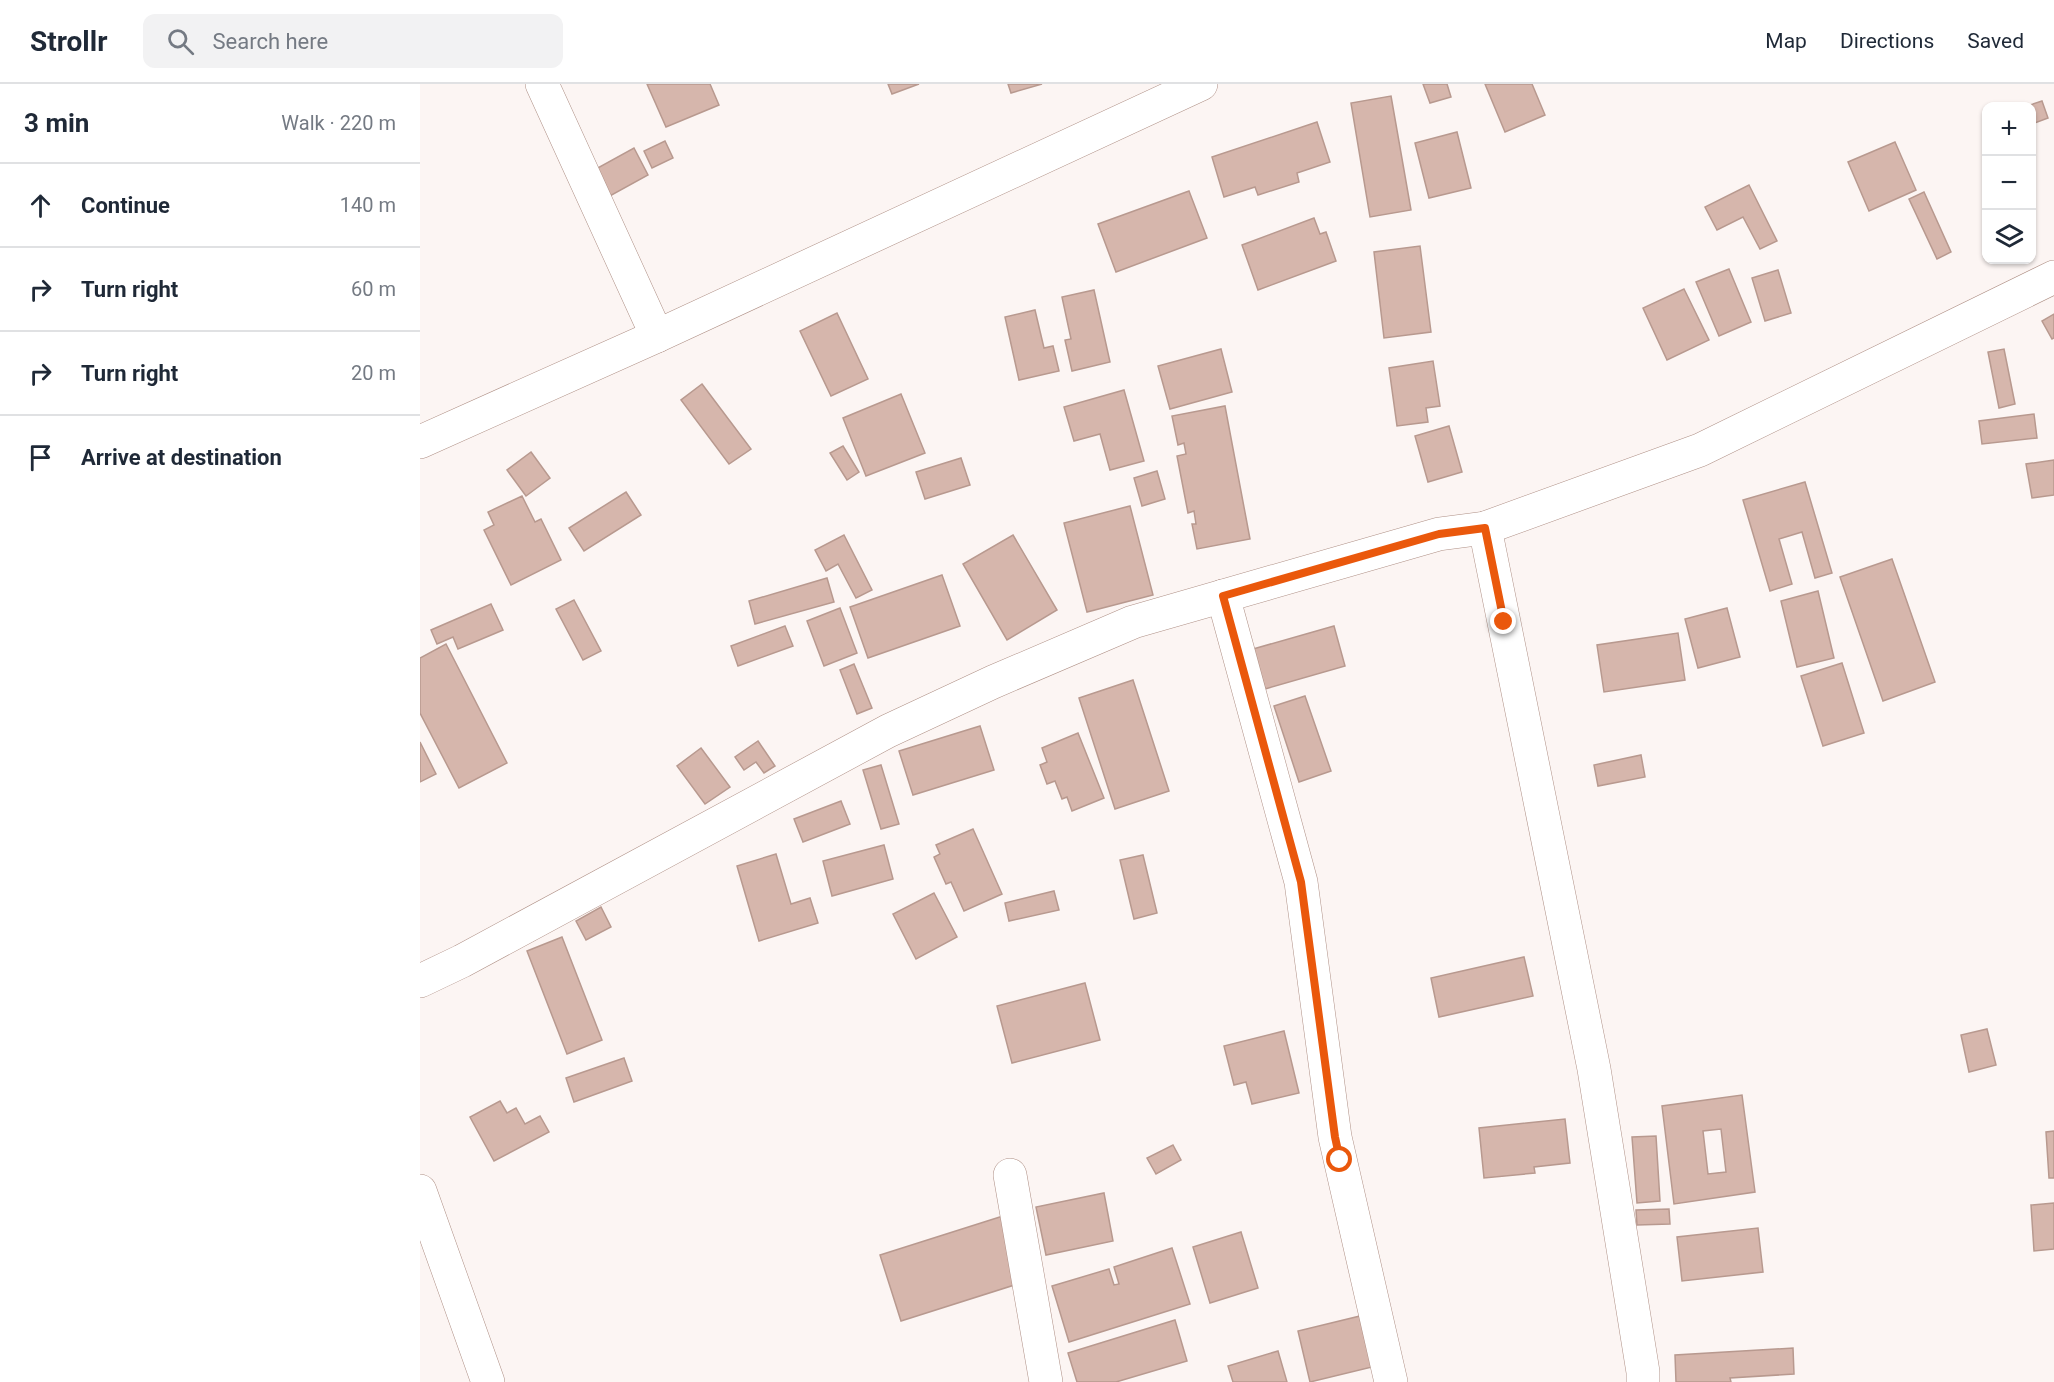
<!DOCTYPE html>
<meta charset="utf-8">
<style>
body{margin:0;font-family:Roboto,sans-serif;background:#f2f2f3;color:#1f2937}
.controls{position:absolute;right:18px;top:18px;display:grid;overflow:hidden;border-radius:12px;box-shadow:0 2px 4px #0004}
.controls button{width:54px;height:54px;display:grid;place-items:center;padding:0;border:0;border-bottom:2px solid #e0e1e3;background:#fff;color:#1f2937;font:30px sans-serif}
.stop{position:absolute;width:18px;height:18px;margin:-14px;border:4px solid #ea580c;border-radius:50%;background:#fff}
.stop.end{background:#ea580c;border-color:#fff;box-shadow:0 2px 6px #0008}
.list{margin:0;padding:0;list-style:none}
h2{display:flex;justify-content:space-between;align-items:center;height:78px;margin:0;padding:0 24px;font-size:26px}
h2 small{font-size:20px;font-weight:400;color:#747a83}
.list li{display:grid;grid-template-columns:39px 1fr auto;gap:18px;align-items:center;box-sizing:border-box;height:84px;padding:0 24px;border-top:2px solid #e0e1e3}
.list b{display:block;font-size:22px;white-space:nowrap}
.list em{font-size:20px;font-style:normal;color:#747a83}
.icon{flex:none;width:33px;height:33px;fill:none;stroke:currentColor;stroke-width:2;stroke-linecap:round;stroke-linejoin:round}
.map{position:relative;flex:none;width:1634px;height:1298px;overflow:hidden}
header{display:flex;align-items:center;gap:36px;box-sizing:border-box;height:84px;padding:0 30px;background:#fff;border-bottom:2px solid #e0e1e3}
header strong{font-size:28px}
nav{display:flex;gap:33px;margin-inline-start:auto;font-size:21px}
.search{width:420px;height:54px;background:#f2f2f3;display:flex;align-items:center;gap:15px;box-sizing:border-box;padding:0 21px;border-radius:12px;color:#747a83;font-size:22px}
main{display:flex}
aside{flex:1;background:#fff}
.map>svg:first-child{display:block}
</style>
<header>
<strong>Strollr</strong>
<div class="search"><svg class="icon" aria-label="search" viewBox="0 0 24 24"><circle cx="10" cy="10" r="6"/><path d="M15 15l6 6"/></svg>Search here</div>
<nav><a>Map</a><a>Directions</a><a>Saved</a></nav>
</header>
<main>
<aside>
<h2>3 min<small>Walk · 220 m</small></h2>
<ul class="list">
<li><svg class="icon" aria-label="ahead" viewBox="0 0 24 24"><path d="M12 20V5M6 11l6-6 6 6"/></svg><div><b>Continue</b></div><em>140 m</em></li>
<li><svg class="icon" aria-label="right" viewBox="0 0 24 24"><path d="M7 20v-9h11M14 6l5 5-5 5"/></svg><div><b>Turn right</b></div><em>60 m</em></li>
<li><svg class="icon" aria-label="right" viewBox="0 0 24 24"><path d="M7 20v-9h11M14 6l5 5-5 5"/></svg><div><b>Turn right</b></div><em>20 m</em></li>
<li><svg class="icon" aria-label="arrive" viewBox="0 0 24 24"><path d="M6 21V4h12l-3 4 3 4H6"/></svg><div><b>Arrive at destination</b></div></li>
</ul>
</aside>
<div class="map">
<svg width="1634" height="1298" viewBox="0 0 1634 1298">
<rect width="100%" height="100%" fill="#fcf5f3"/>
<!-- building -->
<g fill="#d6b6ac" stroke="#b8998f" stroke-width="1.5" fill-rule="evenodd">
<path d="M227,0H290L299,21L246,43Z"/>
<path d="M468,0H499L472,10Z"/>
<path d="M588,0H622L591,9Z"/>
<path d="M1003,0H1027L1031,13L1010,19Z"/>
<path d="M1065,0H1112L1125,31L1085,48Z"/>
<path d="M971,12L991,126L950,133L931,19Z"/>
<path d="M1622,17L1628,34L1612,40V22H1607Z"/>
<path d="M897,38L910,78L877,89L879,98L838,111L835,103L804,113L792,73Z"/>
<path d="M1037,48L1051,104L1009,114L995,59Z"/>
<path d="M245,57L253,74L232,84L224,67Z"/>
<path d="M1475,58L1496,106L1449,127L1428,78Z"/>
<path d="M214,64L228,91L188,113L174,86Z"/>
<path d="M1329,101L1357,157L1340,165L1323,133L1297,146L1285,123Z"/>
<path d="M769,107L787,154L696,188L678,140Z"/>
<path d="M1504,108L1531,168L1517,175L1489,115Z"/>
<path d="M894,134L900,150L906,148L916,177L838,206L822,161Z"/>
<path d="M1000,162L1011,248L964,254L954,168Z"/>
<path d="M1309,185L1331,238L1299,252L1276,198Z"/>
<path d="M1358,186L1371,229L1345,237L1332,194Z"/>
<path d="M1264,205L1289,256L1247,276L1223,224Z"/>
<path d="M674,206L690,278L652,287L645,256L651,255L642,213Z"/>
<path d="M615,226L624,264L633,262L639,287L599,296L585,233Z"/>
<path d="M417,229L448,295L411,312L380,247Z"/>
<path d="M1634,230V254L1632,255L1622,237Z"/>
<path d="M801,265L812,308L750,325L738,282Z"/>
<path d="M1584,265L1595,320L1579,324L1568,268Z"/>
<path d="M1013,277L1020,322L1006,324L1008,338L977,342L969,284Z"/>
<path d="M282,300L331,365L309,380L261,316Z"/>
<path d="M704,306L724,377L690,386L680,350L654,357L644,323Z"/>
<path d="M481,310L505,369L446,392L423,334Z"/>
<path d="M805,322L830,455L777,465L772,440H776L774,427L768,429L757,372L766,370L764,359L758,361L752,332Z"/>
<path d="M1614,330L1617,354L1562,360L1559,337Z"/>
<path d="M1029,342L1042,388L1008,398L995,352Z"/>
<path d="M423,362L439,388L427,396L410,369Z"/>
<path d="M111,368L130,394L106,412L87,386Z"/>
<path d="M541,374L550,401L505,415L496,388Z"/>
<path d="M1634,376V411L1612,414L1606,380Z"/>
<path d="M737,387L745,415L722,422L714,394Z"/>
<path d="M1385,398L1412,489L1395,494L1382,448L1359,455L1372,500L1350,507L1323,416Z"/>
<path d="M206,408L221,431L164,467L149,444Z"/>
<path d="M102,412L115,438L121,435L141,476L91,501L64,446L74,441L68,428Z"/>
<path d="M710,422L733,511L667,528L644,439Z"/>
<path d="M424,451L452,506L436,514L418,480L406,487L395,466Z"/>
<path d="M593,451L637,526L587,556L543,480Z"/>
<path d="M1472,475L1515,598L1463,617L1420,493Z"/>
<path d="M522,491L540,542L448,574L430,523Z"/>
<path d="M407,494L414,518L335,540L329,517Z"/>
<path d="M1398,507L1414,574L1377,583L1361,517Z"/>
<path d="M154,516L181,567L163,576L136,525Z"/>
<path d="M71,520L83,546L38,565L33,553L17,560L11,546Z"/>
<path d="M420,524L437,569L404,582L387,537Z"/>
<path d="M1307,524L1320,573L1278,584L1265,535Z"/>
<path d="M365,542L373,562L318,582L311,562Z"/>
<path d="M914,542L925,582L845,605L833,565Z"/>
<path d="M1258,549L1265,596L1184,608L1177,561Z"/>
<path d="M26,560L87,679L39,704L0,629V574Z"/>
<path d="M1422,579L1444,649L1403,662L1381,592Z"/>
<path d="M434,580L452,624L437,630L420,586Z"/>
<path d="M713,596L749,707L695,725L659,614Z"/>
<path d="M885,612L911,687L879,698L854,622Z"/>
<path d="M560,642L574,686L493,711L479,667Z"/>
<path d="M658,649L684,714L652,727L647,713L642,715L635,697L627,700L620,681L627,678L622,664Z"/>
<path d="M338,657L355,682L344,689L336,678L324,686L315,673Z"/>
<path d="M0,658L16,690L0,698Z"/>
<path d="M281,664L310,703L285,720L257,682Z"/>
<path d="M1221,671L1225,693L1178,702L1174,681Z"/>
<path d="M461,681L479,740L461,745L443,686Z"/>
<path d="M421,717L430,740L383,758L374,735Z"/>
<path d="M553,745L582,810L544,827L531,798L526,800L514,773L520,770L516,761Z"/>
<path d="M464,761L473,795L412,812L403,777Z"/>
<path d="M356,770L371,820L390,814L398,839L339,857L317,782Z"/>
<path d="M723,771L737,829L714,835L700,776Z"/>
<path d="M634,807L639,826L589,837L585,819Z"/>
<path d="M514,809L537,853L496,875L473,830Z"/>
<path d="M181,823L191,843L166,856L156,837Z"/>
<path d="M142,853L182,956L147,970L107,867Z"/>
<path d="M1104,873L1113,912L1019,933L1011,894Z"/>
<path d="M665,899L680,956L592,979L577,922Z"/>
<path d="M1567,945L1576,981L1549,988L1541,951Z"/>
<path d="M864,947L879,1009L832,1020L826,998L814,1001L804,962Z"/>
<path d="M204,974L212,997L154,1018L146,994Z"/>
<path d="M1322,1011L1335,1108L1254,1120L1242,1022ZM1301,1045L1306,1088L1288,1090L1283,1047Z"/>
<path d="M80,1017L87,1029L96,1024L105,1040L120,1032L129,1048L74,1077L50,1033Z"/>
<path d="M1145,1035L1150,1079L1114,1083L1115,1089L1064,1094L1059,1044Z"/>
<path d="M1634,1047V1094H1629L1626,1048Z"/>
<path d="M1236,1052L1240,1117L1217,1119L1212,1053Z"/>
<path d="M753,1061L761,1076L736,1090L727,1074Z"/>
<path d="M684,1109L693,1157L626,1171L616,1123Z"/>
<path d="M1634,1119V1165L1614,1167L1611,1121Z"/>
<path d="M1249,1125L1250,1140L1217,1141L1216,1126Z"/>
<path d="M583,1132L604,1198L481,1237L460,1171Z"/>
<path d="M1338,1144L1343,1188L1262,1197L1257,1153Z"/>
<path d="M821,1148L838,1204L790,1219L773,1163Z"/>
<path d="M752,1164L770,1220L649,1258L632,1202L689,1185L694,1201L699,1200L694,1183Z"/>
<path d="M940,1232L952,1283L890,1298L878,1247Z"/>
<path d="M755,1236L767,1277L696,1298H657L648,1269Z"/>
<path d="M1373,1264L1374,1290L1310,1294L1311,1298H1256L1255,1271Z"/>
<path d="M858,1267L867,1298H813L808,1282Z"/>
</g>
<g fill="none" stroke-linecap="round" stroke-linejoin="round">
<!-- minor casing -->
<g stroke="#af9086" stroke-width="34">
<g id="minor">
<path d="M122,0L237,252"/>
<path d="M0,358L237,252L781,0"/>
<path d="M1065,444L1174,985L1223,1288V1298"/>
<path d="M803,512L881,798L915,1053L971,1298"/>
<path d="M0,897L42,877L468,647L573,598L713,538L1019,450L1065,444L1280,366L1634,193"/>
<path d="M590,1091L626,1298"/>
<path d="M0,1107L68,1298"/>
</g>
</g>
<!-- minor -->
<use href="#minor" stroke="#fff" stroke-width="33"/>
</g>
<g fill="none" stroke-linecap="round" stroke-linejoin="round">
<!-- route -->
<path stroke="#ea580c" stroke-width="8" d="M920,1076L915,1053L881,798L803,512L1019,450L1065,444L1084,538"/>
</g>
</svg>
<div class="controls">
<button>+</button>
<button>−</button>
<button><svg class="icon" aria-label="layers" viewBox="0 0 24 24"><path d="M12 4l9 5-9 5-9-5zM3 14l9 5 9-5"/></svg></button>
</div>
<div class="stop" style="left:920px;top:1076px"></div>
<div class="stop end" style="left:1084px;top:538px"></div>
</div>
</main>
